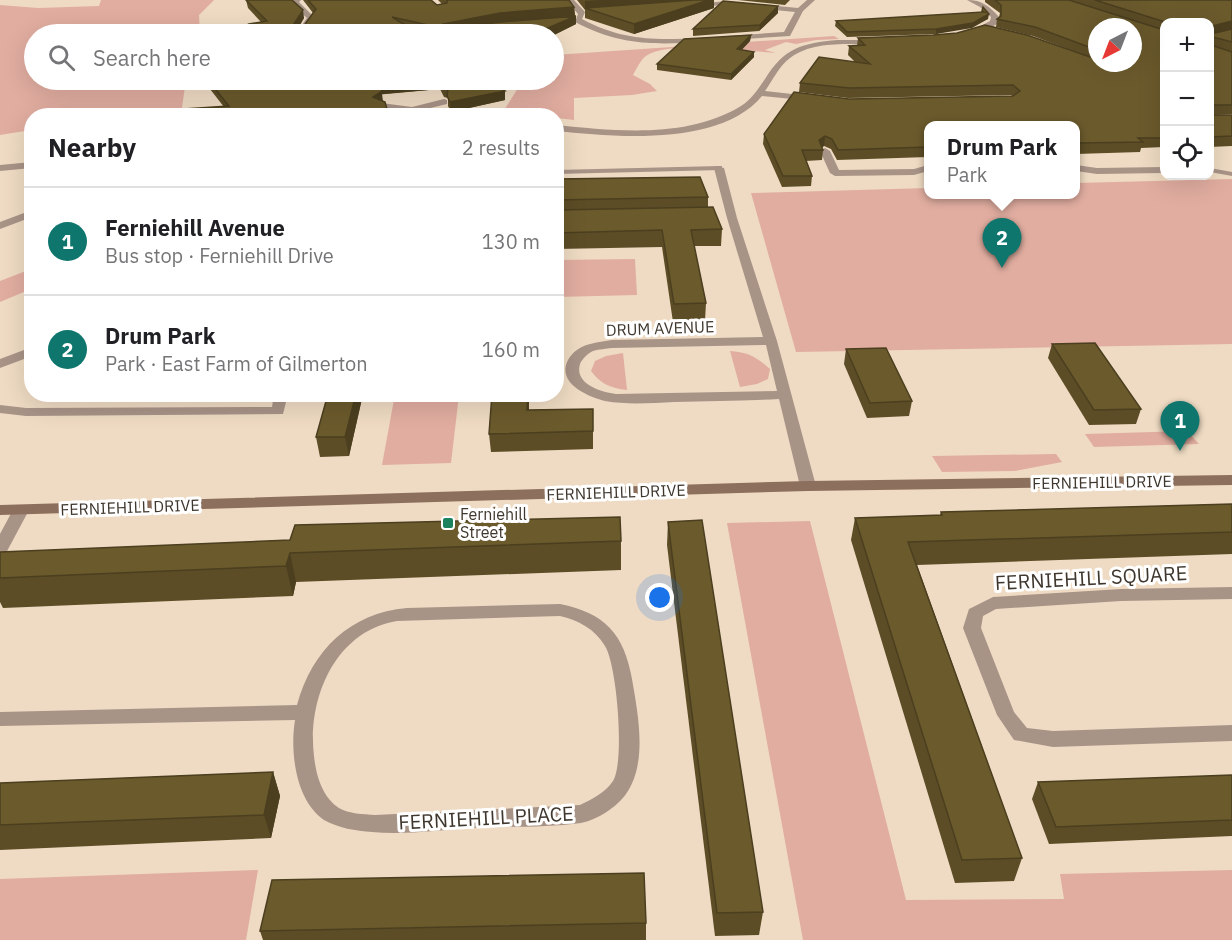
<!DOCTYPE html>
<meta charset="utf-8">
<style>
body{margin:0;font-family:"IBM Plex Sans",sans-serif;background:#f6f6f6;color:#202124}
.controls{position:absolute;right:18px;top:18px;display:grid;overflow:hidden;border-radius:12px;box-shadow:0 6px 24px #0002}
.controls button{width:54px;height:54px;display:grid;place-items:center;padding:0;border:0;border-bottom:2px solid #e0e0e0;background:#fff;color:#202124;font:30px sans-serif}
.compass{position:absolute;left:1088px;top:18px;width:54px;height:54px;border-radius:50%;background:#fff;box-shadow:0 6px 24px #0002;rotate:222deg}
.you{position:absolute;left:660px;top:598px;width:21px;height:21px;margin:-15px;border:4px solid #fff;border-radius:50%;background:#1a73e8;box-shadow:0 0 0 9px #1a73e833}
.badge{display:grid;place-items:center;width:39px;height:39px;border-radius:50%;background:#0f766e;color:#fff;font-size:20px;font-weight:700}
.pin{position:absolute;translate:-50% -50px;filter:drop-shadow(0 2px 3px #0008)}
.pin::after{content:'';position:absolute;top:32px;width:21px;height:18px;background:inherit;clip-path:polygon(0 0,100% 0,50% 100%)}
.popup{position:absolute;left:924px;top:121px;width:156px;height:78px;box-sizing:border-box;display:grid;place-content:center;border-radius:12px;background:#fff;filter:drop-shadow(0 2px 4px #0005);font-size:20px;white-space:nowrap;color:#757577}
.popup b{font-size:22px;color:#202124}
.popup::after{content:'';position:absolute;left:50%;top:100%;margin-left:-12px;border:12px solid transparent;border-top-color:#fff}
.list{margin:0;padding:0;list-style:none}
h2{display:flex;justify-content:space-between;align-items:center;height:78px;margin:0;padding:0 24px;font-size:26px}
h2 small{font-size:20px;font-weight:400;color:#757577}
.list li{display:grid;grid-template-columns:39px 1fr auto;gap:18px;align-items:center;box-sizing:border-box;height:108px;padding:0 24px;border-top:2px solid #e0e0e0}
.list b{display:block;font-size:22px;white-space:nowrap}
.list p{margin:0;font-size:20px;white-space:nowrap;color:#757577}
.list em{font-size:20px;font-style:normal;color:#757577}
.icon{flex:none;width:33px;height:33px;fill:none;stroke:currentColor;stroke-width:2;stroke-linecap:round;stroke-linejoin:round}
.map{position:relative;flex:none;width:1232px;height:940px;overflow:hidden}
.search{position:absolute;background:#fff;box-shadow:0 6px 24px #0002;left:24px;top:24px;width:540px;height:66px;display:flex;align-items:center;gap:15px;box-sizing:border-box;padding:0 21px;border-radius:33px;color:#757577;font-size:22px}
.panel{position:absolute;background:#fff;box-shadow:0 6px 24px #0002;left:24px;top:108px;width:540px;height:294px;border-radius:24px}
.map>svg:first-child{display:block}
</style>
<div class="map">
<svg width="1232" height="940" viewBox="0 0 1232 940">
<rect width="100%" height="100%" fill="#efdbc3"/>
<!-- green -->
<g fill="#e1ada0">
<path d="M101,0H214L199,15L200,34H34V80H186L181,114L32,116L31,130L0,135V5L38,8L99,6Z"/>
<path d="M834,36L839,39L816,40L796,44L786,42L765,50L776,53C749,51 667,40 646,56C641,59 636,70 633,75L650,84L657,91L632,95L574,98V120L557,118L556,116L501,115L518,88L463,82L461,80H554V55Z"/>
<path d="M1232,179V344L796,352L751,193L928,188V194H1076V183Z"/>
<path d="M635,259L637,295L557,297V260Z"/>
<path d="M31,269V289L0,302V281Z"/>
<path d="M730,351C747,352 757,357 770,369L768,379L757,384L740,387Z"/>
<path d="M623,353L627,390C610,388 601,384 591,371L595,361L606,356Z"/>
<path d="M395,394L459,395L451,463L382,465Z"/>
<path d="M1187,431L1199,444L1094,447L1085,434Z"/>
<path d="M1056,454L1062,462L1015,471L942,472L932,456Z"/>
<path d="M810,521L906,900L1064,899L1060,874L1232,870V940H803L727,523Z"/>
<path d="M258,870L246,940H0V879Z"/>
</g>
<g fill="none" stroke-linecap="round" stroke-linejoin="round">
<!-- service -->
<g fill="#a89387" fill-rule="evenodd">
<path d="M719,166H722V170L556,174V170Z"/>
<path d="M1210,168L1232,172V176L1210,172Z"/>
</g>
<!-- minor -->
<g fill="#a89387" fill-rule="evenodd">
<path d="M292,0H301L299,2L315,18L303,34H295L307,18L291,4Z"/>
<path d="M566,0H574L585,12L582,19C623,41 655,40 700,38L704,40L700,42C652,45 619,45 575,22L578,14Z"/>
<path d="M807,0H815L803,11L790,36L730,40H727V36L784,32L795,12L725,5L695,7L691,5L725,1L798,8Z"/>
<path d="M967,0C982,0 989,6 999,17L997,24L975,36H969V32L990,21L991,17L980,7Z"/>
<path d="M838,40H877L881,42L877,44C850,45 814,40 790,58C779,66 773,80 765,91L810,96L814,99L813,101L762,96C720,147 615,137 556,131V125C616,131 687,139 741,106C752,99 758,89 765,79C784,48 802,43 838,40Z"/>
<path d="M444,99L447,100V104L418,111L420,116H411L409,112L381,109L376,106L381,103L412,107Z"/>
<path d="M825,148L830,151L839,170L914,169L928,165V171L914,175L835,176L830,173L820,151Z"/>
<path d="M32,162V168L0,171V165Z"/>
<path d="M1076,165L1097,168L1164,167V173L1097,174L1076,171Z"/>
<path d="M715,166L724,168L737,218L777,341L816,486L813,489H803L800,486L779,399C744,401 709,401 674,402C651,403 628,405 605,401C588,397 556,383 568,360C578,343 595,343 612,340L763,337L727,218L714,168ZM766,345L777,391L616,394C601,392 574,384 580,364C582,359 588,353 593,351C599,349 606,349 612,348Z"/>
<path d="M32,210V217L0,229V222Z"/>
<path d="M32,347V356L0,368V359Z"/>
<path d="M274,394H288L283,414L26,416L0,413V405L26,408L272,407Z"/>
<path d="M21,505L29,510L6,553L0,554V534L15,506Z"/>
<path d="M1232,587V599L1121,601L996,609L983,616L981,628L1014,712L1027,728L1053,731L1232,725V741L1053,747L1014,740L997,715L963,628L969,609L993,597L1121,589Z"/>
<path d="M560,604C605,613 624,634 632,679C638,714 648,763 626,794C617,807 597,820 581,823C546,828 508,826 472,828C440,830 405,835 372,832C356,831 338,828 324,820C295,800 290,751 295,720L0,726V712L297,705C312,650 350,613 407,608ZM560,616C578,620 595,629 605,646C617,665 625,762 613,781C605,793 592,799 580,805L375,815C363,814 349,814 339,808C322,797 316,775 314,756C307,699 335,631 397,621Z"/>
</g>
<!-- secondary -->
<path fill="#8d6f5d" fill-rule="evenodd" d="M1232,475V485L808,491L0,515V505L808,481Z"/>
</g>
<!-- wall -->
<g fill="#5c4d26" fill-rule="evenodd">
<path d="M246,0L304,18L299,27H303L313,13L303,0H431L437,5L442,4L438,0H569L574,7L575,16L576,24L554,35L432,34L413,30L251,32L249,24L261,22L248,8Z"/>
<path d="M577,0H714V8L634,34L585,18V10Z"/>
<path d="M738,0H790L785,5Z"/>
<path d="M985,0H1232V29L1217,33L1232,29V114L1212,115H1232V146L1209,147V22H1164V147L1141,148L1140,152L1076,154V126H928V157L837,160L831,149L824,146L822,147L823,150L822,160L806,161L812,176L811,186L782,187L763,144L764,134L849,99L1012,96L1011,95L848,98L799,92L800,83L856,63L848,55L849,46H857L858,38L1076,52L1033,36L996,27L997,19L999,17L1000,13L985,2ZM1097,27L1133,63H1097Z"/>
<path d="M778,13L759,31L693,36V29Z"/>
<path d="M988,19L936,34L847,37L835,26L836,21Z"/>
<path d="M751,35L750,41L741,50L754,57L731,80L657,70V64Z"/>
<path d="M203,80H252V81L488,80L505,100L451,112L448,106V98L444,97L440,89L183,113L224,107Z"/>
<path d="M556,179L708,197V207L722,229L721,246H694L706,303L705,321L673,322L662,247L556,249Z"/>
<path d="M1052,344L1141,409L1136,424L1089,425L1048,358Z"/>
<path d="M846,349L912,401L909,416L867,418L844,364Z"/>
<path d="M328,394H363L349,456L320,457L316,437Z"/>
<path d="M529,394V410L593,409V449L491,452L489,434Z"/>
<path d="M1232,504V554L917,565L1022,858L1014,881L955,883L851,540L855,518L940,515L941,512Z"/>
<path d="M668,522L763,912L759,935L715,936L667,545Z"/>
<path d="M621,541V570L296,582L293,596L3,608L0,602V552Z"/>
<path d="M273,772L280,796L271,838L0,850V783Z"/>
<path d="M1232,775V836L1049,844L1032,799L1038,782Z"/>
<path d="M646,923V940H263L260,931Z"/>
</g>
<!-- shaded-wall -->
<g fill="#4b3f1f">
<path d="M601,0H709L585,8V10V1Z"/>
<path d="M709,0H714V8L634,34V24Z"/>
<path d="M778,6V13L759,31L760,25Z"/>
<path d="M574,7L575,16L453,31L444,29L443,24L500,13Z"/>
<path d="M303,10L304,18L294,34L292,27Z"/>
<path d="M989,14L988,19L972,28L936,34V29Z"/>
<path d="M576,16V24L554,35L534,34Z"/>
<path d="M1232,21V29L1209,35L1212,26Z"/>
<path d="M751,35L750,41L737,55V49Z"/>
<path d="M754,52V57L731,80V74Z"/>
<path d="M440,80V89L382,94L383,101L373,97L380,85Z"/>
<path d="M505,91V100L451,112L450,102Z"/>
<path d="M825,136L824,146L818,150L819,140Z"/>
<path d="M356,394H363L349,456L345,437Z"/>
<path d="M528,394H529L528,428L527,410Z"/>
<path d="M290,553L296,582L293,596L286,566Z"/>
<path d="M273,772L280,796L271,838L264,815Z"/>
</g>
<!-- building -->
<g fill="#6b5a2c" stroke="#4b3f1f" stroke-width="1.5">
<path d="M246,0H292L303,10L292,27H303L316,9L308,0H431L437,5L447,3V0H569L574,7L500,13L443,24L445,27H461L501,22L576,16L534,34H468L392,17L420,34H240L256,31L249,24L267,21Z"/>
<path d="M693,0H709L634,24L585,8Z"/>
<path d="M995,0H1069L1164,30V138H1138L1143,142L1076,143V126H928V147L838,150L832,139L825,136L819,140L823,150H802L812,176H783L764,134L794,92L849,99L1013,96L1020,91L1013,85L849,88L800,83L819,57L870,64L849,46L865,45L858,38L933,35L957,33L985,25L1027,35L1090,57L1097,55V63H1133V27H1097V50L1035,27L997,19L1001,16V5Z"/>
<path d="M1095,0H1232V21L1212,26L1211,34L1232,29V42L1213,37L1210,39L1211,45L1232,52V105H1213L1211,113L1213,115H1232V136L1209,137V22H1165Z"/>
<path d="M723,1L778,6L760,25L693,29Z"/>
<path d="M983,7L989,14L973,23L936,29L847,32L836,21L984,12L982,11Z"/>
<path d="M751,35L737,49L754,52L731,74L657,64L684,39Z"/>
<path d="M208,80H252V81L256,80H488L505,91L450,102L447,96L448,89L443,87L440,80L380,85L382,91L373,97L385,102L389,116H173L175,113H183L184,109L229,106Z"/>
<path d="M700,177L708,197L556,200V179Z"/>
<path d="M713,207L722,229L691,230L706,303L674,304L662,230L556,233V210Z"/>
<path d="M1095,343L1141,409L1094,410L1052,344Z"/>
<path d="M886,348L912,401L870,403L846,349Z"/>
<path d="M328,394H356L345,437H316Z"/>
<path d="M492,394H528L527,410L593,409V431L489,434Z"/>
<path d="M1232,504V532L908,542L1022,858L962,860L855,518L942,515L941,512Z"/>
<path d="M620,517L621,541L290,553L286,566L0,578V552L290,540L295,525Z"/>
<path d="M702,520L763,912L717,913L668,522Z"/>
<path d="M273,772L264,815L0,825V783Z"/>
<path d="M1232,775V820L1056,827L1038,782Z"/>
<path d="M644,873L646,923L260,931L272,880Z"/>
</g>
<!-- markers -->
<rect fill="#1a825d" stroke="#fff" stroke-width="2" x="442" y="517" width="12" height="12" rx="3"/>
<g text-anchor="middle" stroke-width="6" stroke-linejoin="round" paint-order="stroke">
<!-- street labels -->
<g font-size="16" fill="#3f372e" stroke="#fff">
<text transform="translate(660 328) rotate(-2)" y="6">DRUM AVENUE</text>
<text transform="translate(1102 482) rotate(-1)" y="6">FERNIEHILL DRIVE</text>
<text transform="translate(616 492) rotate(-2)" y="6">FERNIEHILL DRIVE</text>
<text transform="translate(130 507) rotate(-2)" y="6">FERNIEHILL DRIVE</text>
</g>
<!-- poi labels -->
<g font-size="16" fill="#3f372e" stroke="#fff" text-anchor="start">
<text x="460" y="520">Ferniehill<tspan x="460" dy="18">Street</tspan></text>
</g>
<!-- near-street labels -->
<g font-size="20" fill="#3f372e" stroke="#fff">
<text transform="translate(1091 578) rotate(-3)" y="7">FERNIEHILL SQUARE</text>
<text transform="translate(486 818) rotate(-3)" y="7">FERNIEHILL PLACE</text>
</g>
</g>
</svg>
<div class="controls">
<button>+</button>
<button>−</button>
<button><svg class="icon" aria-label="locate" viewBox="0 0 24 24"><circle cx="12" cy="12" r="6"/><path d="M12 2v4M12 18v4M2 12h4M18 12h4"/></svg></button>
</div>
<svg class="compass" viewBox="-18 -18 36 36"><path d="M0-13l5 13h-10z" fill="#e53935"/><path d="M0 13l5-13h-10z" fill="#757577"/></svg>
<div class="you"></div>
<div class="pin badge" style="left:1180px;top:451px">1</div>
<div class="pin badge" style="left:1002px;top:268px">2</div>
<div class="popup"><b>Drum Park</b>Park</div>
<div class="search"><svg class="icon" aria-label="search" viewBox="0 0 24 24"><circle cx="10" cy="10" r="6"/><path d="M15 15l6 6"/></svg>Search here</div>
<section class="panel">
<h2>Nearby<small>2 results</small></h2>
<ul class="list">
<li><span class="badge">1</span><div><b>Ferniehill Avenue</b><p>Bus stop · Ferniehill Drive</p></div><em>130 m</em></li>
<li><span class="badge">2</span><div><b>Drum Park</b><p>Park · East Farm of Gilmerton</p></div><em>160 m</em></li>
</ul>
</section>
</div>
